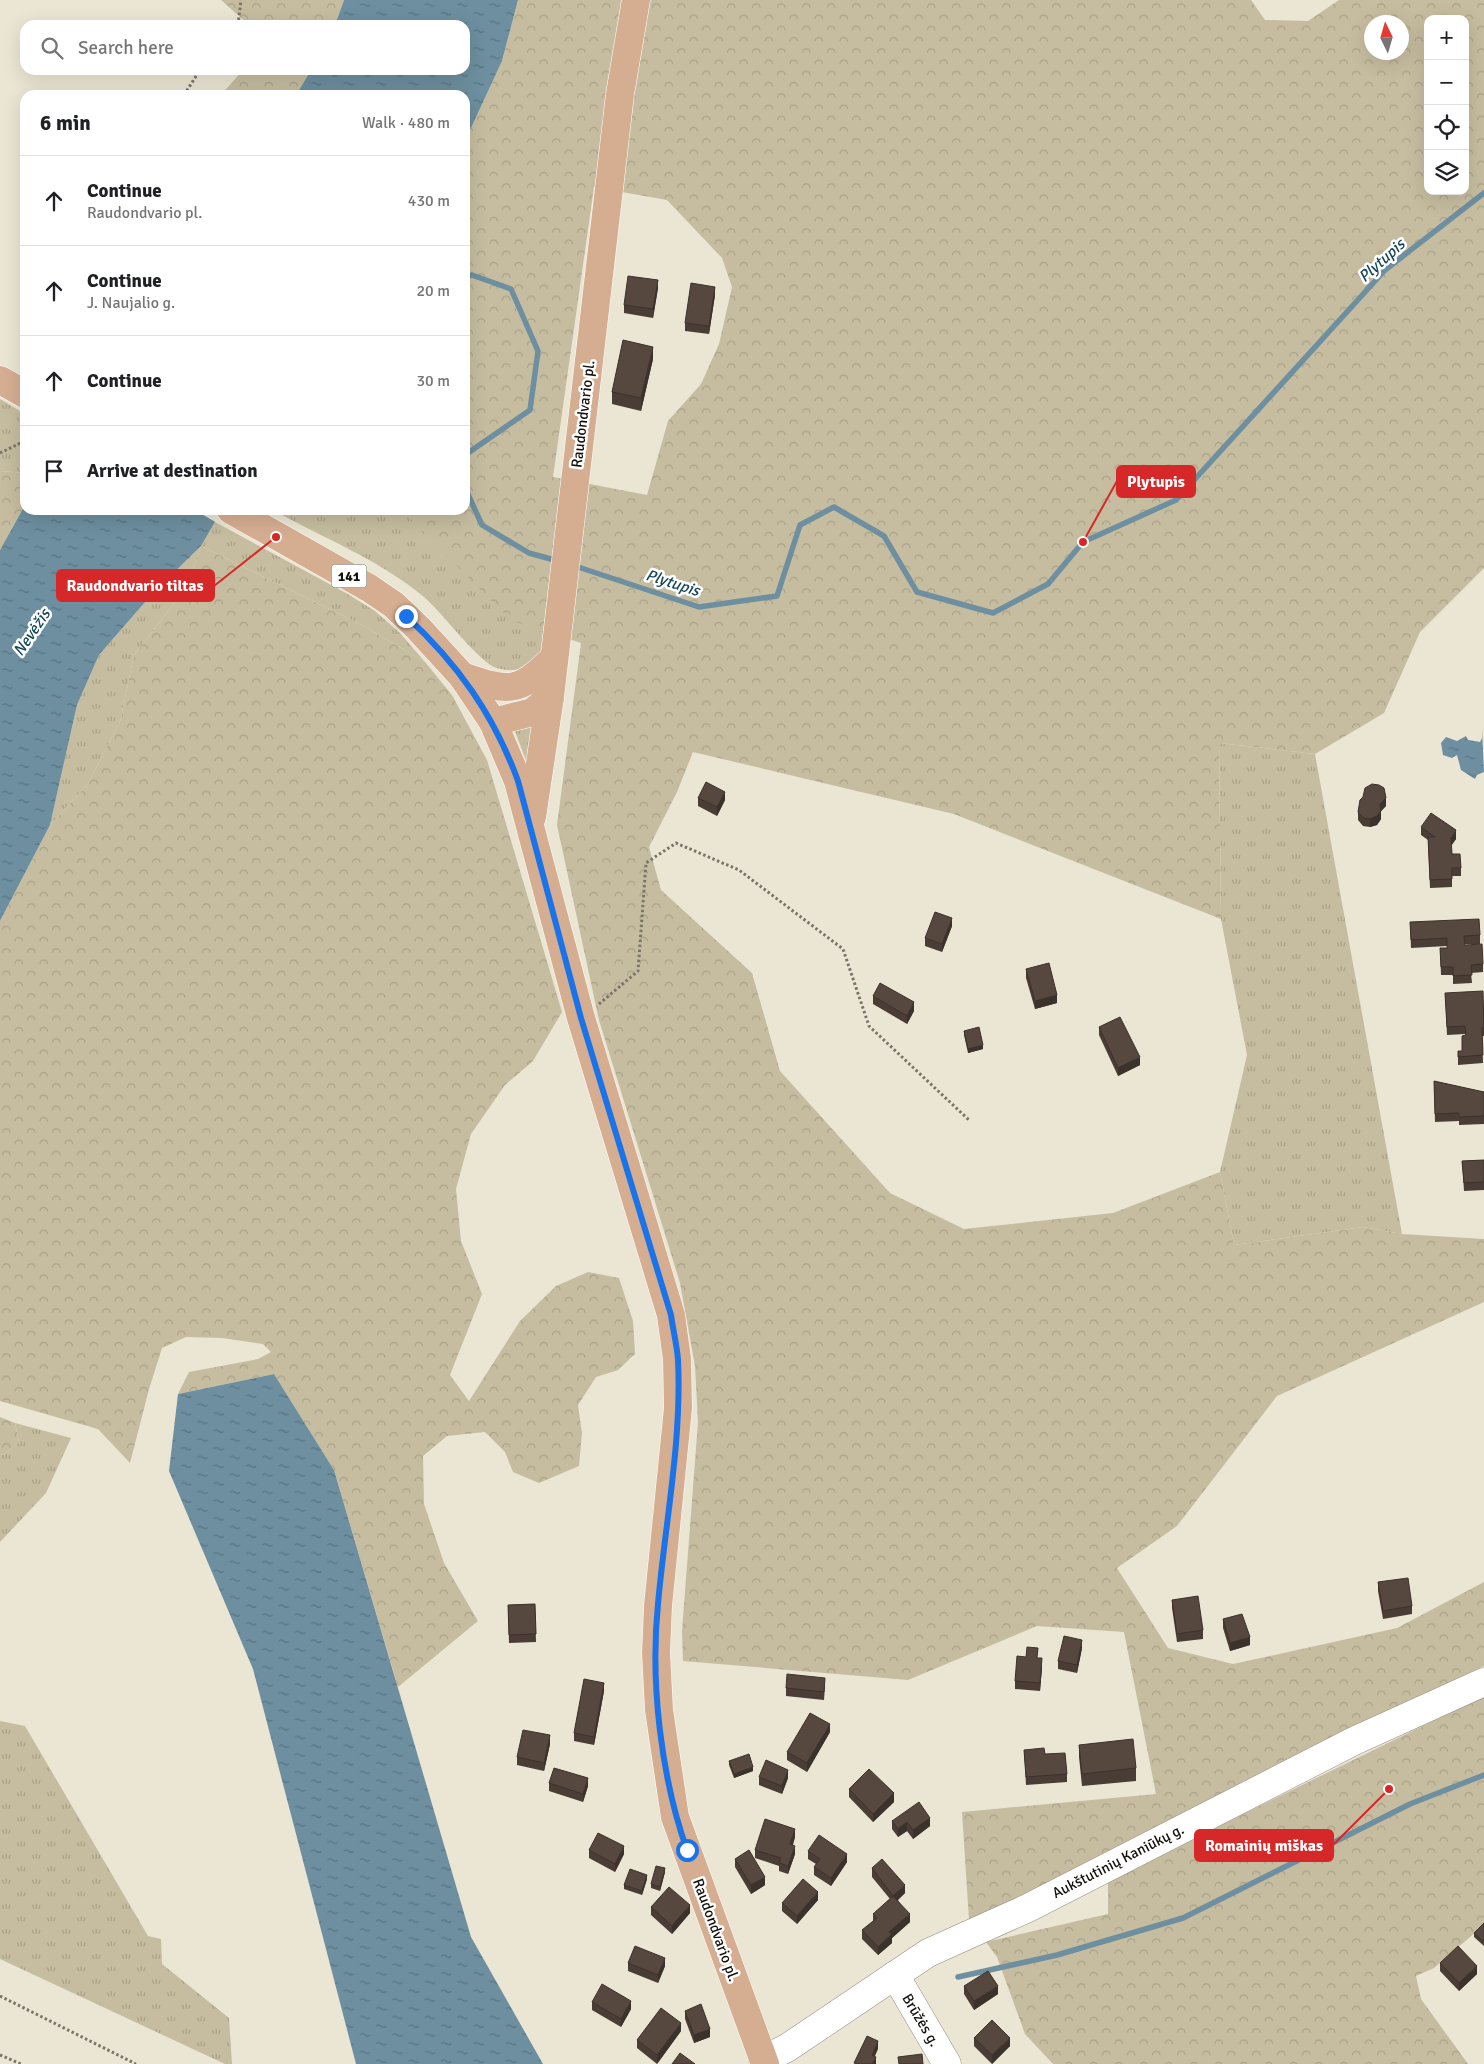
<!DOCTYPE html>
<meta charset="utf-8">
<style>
body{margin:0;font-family:Signika,sans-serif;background:#f2f2f2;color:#202124}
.controls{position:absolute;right:15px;top:15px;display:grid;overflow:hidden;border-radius:10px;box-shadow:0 5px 20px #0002}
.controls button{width:45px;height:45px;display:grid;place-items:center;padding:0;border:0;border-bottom:1px solid #e0e0e0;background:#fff;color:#202124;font:25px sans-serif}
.compass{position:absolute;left:1364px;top:15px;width:45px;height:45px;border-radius:50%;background:#fff;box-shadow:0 5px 20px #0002;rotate:355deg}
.stop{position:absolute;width:15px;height:15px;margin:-11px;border:4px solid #1a73e8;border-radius:50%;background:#fff}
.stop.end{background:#1a73e8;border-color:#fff;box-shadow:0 1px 5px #0008}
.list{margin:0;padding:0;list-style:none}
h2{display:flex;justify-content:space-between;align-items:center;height:65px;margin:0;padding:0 20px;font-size:21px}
h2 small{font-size:16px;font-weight:400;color:#757577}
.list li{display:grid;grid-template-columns:32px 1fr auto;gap:15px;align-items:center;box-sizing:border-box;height:90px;padding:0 20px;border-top:1px solid #e0e0e0}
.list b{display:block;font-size:19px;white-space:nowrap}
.list p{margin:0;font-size:16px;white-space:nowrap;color:#757577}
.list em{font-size:16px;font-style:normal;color:#757577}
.icon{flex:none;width:28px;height:28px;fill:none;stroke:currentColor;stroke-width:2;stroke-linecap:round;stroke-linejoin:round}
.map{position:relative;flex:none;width:1484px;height:2064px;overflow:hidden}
.search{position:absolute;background:#fff;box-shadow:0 5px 20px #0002;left:20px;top:20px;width:450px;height:55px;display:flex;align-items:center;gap:12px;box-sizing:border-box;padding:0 18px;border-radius:15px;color:#757577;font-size:19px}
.panel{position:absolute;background:#fff;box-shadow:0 5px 20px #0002;left:20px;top:90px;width:450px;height:425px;border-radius:15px}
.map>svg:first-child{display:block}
</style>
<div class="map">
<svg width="1484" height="2064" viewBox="0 0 1484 2064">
<defs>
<pattern id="grass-tufts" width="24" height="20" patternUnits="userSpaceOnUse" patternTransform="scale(1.25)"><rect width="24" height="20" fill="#c6bda0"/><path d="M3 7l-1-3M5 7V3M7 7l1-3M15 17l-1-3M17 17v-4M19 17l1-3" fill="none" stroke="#a9a188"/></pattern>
<pattern id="forest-crowns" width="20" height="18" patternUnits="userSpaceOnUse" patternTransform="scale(1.25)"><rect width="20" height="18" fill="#c6bda0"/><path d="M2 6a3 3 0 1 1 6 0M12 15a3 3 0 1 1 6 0" fill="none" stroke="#a9a188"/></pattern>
<pattern id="water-ripples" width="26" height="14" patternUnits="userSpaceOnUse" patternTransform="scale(1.25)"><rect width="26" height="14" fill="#6d8f9f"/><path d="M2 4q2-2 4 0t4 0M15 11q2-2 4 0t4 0" fill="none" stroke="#587380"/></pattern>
</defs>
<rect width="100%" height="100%" fill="#ebe5d3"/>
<!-- grass -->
<g fill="url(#grass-tufts)">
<path d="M0,399L25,414V473L0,471Z"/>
<path d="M273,510H402L545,633L546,649C532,664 520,675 497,668C480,664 442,612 424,597C380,560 323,538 273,510Z"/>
<path d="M215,522L346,593L375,611L400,633L425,662L364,626L201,546L193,571L176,601L134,655L120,722L87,785L50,825L77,705L99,655L153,593L201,546Z"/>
<path d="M537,723L530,771L513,726Z"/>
<path d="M1219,743L1315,754L1402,1234L1363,1227L1234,1245L1220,1172L1247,1055L1221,919Z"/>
<path d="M15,1423L71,1438L46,1493L0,1542V1454L3,1455L19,1442Z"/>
<path d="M0,1721L25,1726L148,1936L161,1939L162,1964L229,2018L232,2064H225L0,1959Z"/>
</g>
<!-- forest -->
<g fill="url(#forest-crowns)" fill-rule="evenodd">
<path d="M221,0H344L335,25H249Z"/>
<path d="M518,0H1251L1265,20L1308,21L1339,0H1484V568L1420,632L1384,713L1315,754L1219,743L1221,919L954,814L693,752L677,792L649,847L661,890L752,973L780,1071L890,1193L964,1229L1113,1213L1220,1172L1234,1245L1363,1227L1402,1234L1484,1239V1302L1277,1396L1177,1526L1117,1568L1168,1648L1233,1664L1397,1628L1484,1582V1666L1331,1738L1174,1824L969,1920L962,1812L1156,1794L1124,1632L1037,1626L908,1680L683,1661L682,1631L698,1422L695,1366L680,1283L599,1020L557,825L581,643L510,620L402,510H465V141L502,61ZM1428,19H1465V191H1428ZM1372,22H1402V52H1372ZM594,187L667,200L722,258L732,287L719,344L701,384L668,421L647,495L553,477Z"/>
<path d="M243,70H311L296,95H221Z"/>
<path d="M0,471L25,473V505L0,550Z"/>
<path d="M201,546L364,626L425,662L452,695L487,760L562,1012L533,1061L505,1085L471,1134L456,1189L461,1241L482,1294L450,1375L469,1401L520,1321L556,1286L588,1272L619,1278L633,1321L635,1354L618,1370L596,1377L578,1405L582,1433L579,1466L539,1483L513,1472L505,1452L485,1432L447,1436L423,1456L424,1504L444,1563L478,1621L398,1687L334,1470L274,1374L178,1394L189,1372L258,1359L271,1352L263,1344L222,1338L186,1337L162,1348L149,1389L130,1463L98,1429L0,1401V921L50,825L87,785L120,722L134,655L176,601L193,571Z"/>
<path d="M0,1417L15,1423L19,1442L3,1455L0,1454Z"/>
<path d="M1484,1696V1925L1434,1968L1416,1976L1421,1999L1468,2064H1053L1025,2034L997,1957L986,1942L1108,1914V1880Z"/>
</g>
<!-- water -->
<g fill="url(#water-ripples)">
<path d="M344,0H518L502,61L465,141V95H296L311,70H465V25H335Z"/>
<path d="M25,505V510H222L201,546L153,593L99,655L77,705L50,825L0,921V550Z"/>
<path d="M1482,729L1484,772L1477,775L1475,779L1461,770L1457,755L1452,758L1443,755L1441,743L1446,737L1457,741L1466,736L1468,740L1480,742L1482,738Z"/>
<path d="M274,1374L334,1470L471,1937L543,2064H356L253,1669L169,1471L178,1394Z"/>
</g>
<!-- pier -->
<path fill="#ebe5d3" d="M195,510H225L217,523Z"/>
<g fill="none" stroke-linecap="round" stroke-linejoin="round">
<!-- stream -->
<g stroke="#6d8f9f" stroke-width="5.5">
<path d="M465,277L472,275L511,289L538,351L530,410L465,455"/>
<path d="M465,488L482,525L529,553L558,561"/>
<path d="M572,565L699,607L777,596L800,525L834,507L884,536L917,592L993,613L1048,584L1083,542L1176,500L1385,270L1484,193"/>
<path d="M958,1977L1057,1955L1183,1918L1410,1804L1484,1775"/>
</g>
<!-- minor casing -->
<g stroke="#969180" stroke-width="29">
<g id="minor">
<path d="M895,1975L947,2064"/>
<path d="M763,2060L787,2048L928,1953L1028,1908L1354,1741L1484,1682"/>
</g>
</g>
<!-- major casing -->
<g stroke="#fff" stroke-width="29">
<g id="major">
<path d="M0,380L25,394"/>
<path d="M231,510L369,588L394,605L418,628L462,676L493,722L518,781L581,1018L671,1315L677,1359L678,1408L658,1606L656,1653L659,1710L675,1817L765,2064"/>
<path d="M462,676C509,692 518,694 554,658"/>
<path d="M493,722L533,712L550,697"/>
<path d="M532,817L550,697L620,94L636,0"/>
</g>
</g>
<!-- path -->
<g stroke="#797569" stroke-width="3" stroke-dasharray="2.5 2.5" stroke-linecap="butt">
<path d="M238,25L241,0"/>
<path d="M184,95L200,70"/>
<path d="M0,453L25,441"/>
<path d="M599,1004L638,971L646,863L676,843L739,870L843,949L869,1026L969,1120"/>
<path d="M0,1996L136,2064"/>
<path d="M0,2055L21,2064"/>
</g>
<!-- minor -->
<use href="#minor" stroke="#fff" stroke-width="28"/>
<!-- major -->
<use href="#major" stroke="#d5ae92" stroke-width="28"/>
</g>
<!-- wall -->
<g fill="#4a3d36">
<path d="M658,288L653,318L624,313V305Z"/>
<path d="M715,295L709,334L685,331V323Z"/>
<path d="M653,359L641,411L612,404V392Z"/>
<path d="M698,798L725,800L717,816L698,806Z"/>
<path d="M1386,806L1381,811V819L1377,825L1370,827L1363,826L1358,820V812Z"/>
<path d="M1421,827L1456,839L1451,846L1452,854L1461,868V876H1452V887L1430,888L1428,840L1421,835Z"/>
<path d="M1410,922L1480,935V944H1465V945L1483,964V972L1471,973L1472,983L1453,984V975H1441L1440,948H1447V946L1411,948Z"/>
<path d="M952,926L942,952L925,946V938Z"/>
<path d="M1026,969L1057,1003L1035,1009L1026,978Z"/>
<path d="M1445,993L1484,1011V1036H1482L1483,1063L1458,1065V1051H1462V1036L1466,1035L1465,1034L1447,1035Z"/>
<path d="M873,996L914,1011L907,1024L873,1004Z"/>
<path d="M1099,1027L1140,1065L1118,1076L1099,1035Z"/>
<path d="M964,1031L983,1049L968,1053L964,1035Z"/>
<path d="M1434,1081L1484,1092V1124L1459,1125V1121L1435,1122Z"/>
<path d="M1484,1160V1190L1464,1191L1462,1161Z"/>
<path d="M1378,1582L1412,1606V1614L1383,1619L1378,1591Z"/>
<path d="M1172,1600L1203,1630V1639L1177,1642L1172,1608Z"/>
<path d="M535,1604L536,1642L509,1643L508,1605Z"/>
<path d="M1223,1619L1250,1645L1230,1651L1223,1628Z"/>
<path d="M1082,1648L1077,1673L1058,1669V1661Z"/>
<path d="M1038,1658L1042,1667L1040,1691L1015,1689V1681Z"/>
<path d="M825,1686L824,1700L786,1696V1688Z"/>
<path d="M604,1691L594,1745L574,1741V1733Z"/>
<path d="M830,1732L807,1772L787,1760V1752Z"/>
<path d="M550,1744L544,1771L517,1765V1757Z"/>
<path d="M1079,1745L1136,1768V1781L1082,1786L1079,1757Z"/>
<path d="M1024,1750L1045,1754L1067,1774V1782L1026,1785Z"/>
<path d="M729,1761L753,1771L734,1778L729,1765Z"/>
<path d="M759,1777L788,1778L782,1794L759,1785Z"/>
<path d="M549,1783L588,1786L583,1802L549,1791Z"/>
<path d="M849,1789L894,1802L873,1822L849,1797Z"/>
<path d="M930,1818V1826L913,1839L907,1831L898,1837L892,1829V1821Z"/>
<path d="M795,1837L793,1845L795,1854L788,1874L779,1871V1866L755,1858V1850Z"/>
<path d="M589,1850L624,1854L615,1872L589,1858Z"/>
<path d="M808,1851L847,1862L831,1886L814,1875V1867L816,1864L808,1859Z"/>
<path d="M735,1859L765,1885L751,1894L735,1867Z"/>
<path d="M872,1868L905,1893L898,1900L910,1922L892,1938V1943L878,1955L862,1939V1930L873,1921V1914L890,1899L872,1877Z"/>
<path d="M665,1872L660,1891L651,1888V1884Z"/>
<path d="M647,1879L642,1895L624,1889V1885Z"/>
<path d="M818,1900L797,1924L782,1911V1903Z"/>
<path d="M651,1907L690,1913L672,1934L651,1915Z"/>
<path d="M1484,1923V1946L1474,1937V1933Z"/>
<path d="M628,1963L665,1966L658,1983L628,1971Z"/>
<path d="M1440,1963L1477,1974L1459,1991L1440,1971Z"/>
<path d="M964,1986L998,1994L974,2010L964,1994Z"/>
<path d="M592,2002L631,2009L621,2027L592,2010Z"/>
<path d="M685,2011L710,2037L694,2043L685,2019Z"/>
<path d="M681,2031L657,2064L637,2048V2040Z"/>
<path d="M974,2038L1010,2046L992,2064L974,2046Z"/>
</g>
<!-- shaded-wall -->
<g fill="#3c322c">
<path d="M658,280V288L653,318V309Z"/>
<path d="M715,287V295L709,334V326Z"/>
<path d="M653,347V359L641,411V398Z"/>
<path d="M725,792V800L717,816V807Z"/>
<path d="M1386,798V806L1380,812V804Z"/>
<path d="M1381,811V819L1377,825L1370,827V819Z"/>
<path d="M1456,830V839L1451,846V838Z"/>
<path d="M952,918V926L942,952V944Z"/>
<path d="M1057,995V1003L1035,1009V1001Z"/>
<path d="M914,1002V1011L907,1024V1016Z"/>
<path d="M983,1045V1049L968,1053V1049Z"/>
<path d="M1140,1057V1065L1118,1076V1068Z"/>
<path d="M1250,1637V1645L1230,1651V1643Z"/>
<path d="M1082,1640V1648L1077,1673V1665Z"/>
<path d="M1042,1658V1667L1040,1691V1683Z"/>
<path d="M604,1683V1691L594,1745V1737Z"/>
<path d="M830,1724V1732L807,1772V1763Z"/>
<path d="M550,1735V1744L544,1771V1763Z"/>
<path d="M753,1767V1771L734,1778V1774Z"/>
<path d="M788,1770V1778L782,1794V1786Z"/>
<path d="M588,1778V1786L583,1802V1794Z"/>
<path d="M894,1793V1802L873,1822V1814Z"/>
<path d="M930,1818V1826L913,1839V1830Z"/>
<path d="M907,1822V1831L898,1837V1829Z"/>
<path d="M795,1829V1837L790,1852V1844Z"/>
<path d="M624,1846V1854L615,1872V1864Z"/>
<path d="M795,1846V1854L788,1874V1866Z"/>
<path d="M847,1854V1862L831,1886V1878Z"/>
<path d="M665,1868V1872L660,1891V1887Z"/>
<path d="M647,1875V1879L642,1895V1891Z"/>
<path d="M765,1877V1885L751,1894V1885Z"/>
<path d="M905,1885V1893L893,1904V1896Z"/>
<path d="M818,1892V1900L797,1924V1916Z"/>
<path d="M690,1905V1913L672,1934V1926Z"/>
<path d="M910,1914V1922L892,1938V1943L878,1955V1947L889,1932Z"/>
<path d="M665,1958V1966L658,1983V1975Z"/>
<path d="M1477,1966V1974L1459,1991V1983Z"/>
<path d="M998,1986V1994L974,2010V2001Z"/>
<path d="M631,2001V2009L621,2027V2019Z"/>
<path d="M681,2023V2031L657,2064V2055Z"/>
<path d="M710,2029V2037L694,2043V2035Z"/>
<path d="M1010,2038V2046L992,2064V2055Z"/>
<path d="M878,2041V2049L872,2063V2055Z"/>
<path d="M876,2057V2064H872Z"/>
</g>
<!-- building -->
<g fill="#56473f" stroke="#3c322c">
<path d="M628,276L658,280L653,309L624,305Z"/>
<path d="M691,283L715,287L709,326L685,323Z"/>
<path d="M623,340L653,347L641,398L612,392Z"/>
<path d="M706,782L725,792L717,807L698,798Z"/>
<path d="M1372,784L1379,785L1384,788L1386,798L1380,804L1381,811L1377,816L1370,819L1363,818L1358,812L1360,800L1363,797L1365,788Z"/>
<path d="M1431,813L1456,830L1451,838L1452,854H1460L1461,868H1452V879L1430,880L1428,837H1435L1421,827Z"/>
<path d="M935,912L952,918L942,944L925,938Z"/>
<path d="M1479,919L1480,935L1464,936L1465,945L1482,944L1483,964L1471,965L1472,975L1453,976V967H1441L1440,948H1447V938L1411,940L1410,922Z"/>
<path d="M1049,963L1057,995L1035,1001L1026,969Z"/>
<path d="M880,983L914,1002L907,1016L873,996Z"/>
<path d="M1483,991L1484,1028H1482L1483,1055L1458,1057V1051H1462V1036L1466,1035L1465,1026L1447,1027L1445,993Z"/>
<path d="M1120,1017L1140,1057L1118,1068L1099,1027Z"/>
<path d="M979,1027L983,1045L968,1049L964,1031Z"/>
<path d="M1434,1081L1484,1092V1116L1459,1117V1113L1435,1114Z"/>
<path d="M1484,1160V1182L1464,1183L1462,1161Z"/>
<path d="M1408,1578L1412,1606L1383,1611L1378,1582Z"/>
<path d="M1198,1596L1203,1630L1177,1634L1172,1600Z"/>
<path d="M535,1604L536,1634L509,1635L508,1605Z"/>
<path d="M1242,1614L1250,1637L1230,1643L1223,1619Z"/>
<path d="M1064,1636L1082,1640L1077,1665L1058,1661Z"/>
<path d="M1027,1647L1038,1648L1037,1658H1042L1040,1683L1015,1681L1017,1656L1026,1657Z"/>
<path d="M787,1674L825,1678L824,1692L786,1688Z"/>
<path d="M584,1679L604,1683L594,1737L574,1733Z"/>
<path d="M810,1713L830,1724L807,1763L787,1752Z"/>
<path d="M523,1730L550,1735L544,1763L517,1757Z"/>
<path d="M1133,1739L1136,1768L1082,1774L1079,1745Z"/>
<path d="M1044,1748L1045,1754L1065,1753L1067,1774L1026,1777L1024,1750Z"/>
<path d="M749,1754L753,1767L734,1774L729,1761Z"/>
<path d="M766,1760L788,1770L782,1786L759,1777Z"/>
<path d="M554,1768L588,1778L583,1794L549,1783Z"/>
<path d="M869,1769L894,1793L873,1814L849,1789Z"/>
<path d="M919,1802L930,1818L913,1830L907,1822L898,1829L892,1821Z"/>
<path d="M765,1819L795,1829L790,1844L795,1846L788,1866L779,1863L781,1858L755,1850Z"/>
<path d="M598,1833L624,1846L615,1864L589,1850Z"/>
<path d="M819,1835L847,1854L831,1878L814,1867L820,1859L808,1851Z"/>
<path d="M749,1850L765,1877L751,1885L735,1859Z"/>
<path d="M882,1859L905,1885L893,1896L910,1914L889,1932L892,1934L878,1947L862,1930L877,1918L873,1914L893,1896L872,1868Z"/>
<path d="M656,1866L665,1868L660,1887L651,1884Z"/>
<path d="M630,1869L647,1875L642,1891L624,1885Z"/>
<path d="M803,1879L818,1892L797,1916L782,1903Z"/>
<path d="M669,1887L690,1905L672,1926L651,1907Z"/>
<path d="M1484,1923V1942L1474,1933Z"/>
<path d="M635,1946L665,1958L658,1975L628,1963Z"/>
<path d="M1458,1946L1477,1966L1459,1983L1440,1963Z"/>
<path d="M988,1971L998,1986L974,2001L964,1986Z"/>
<path d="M602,1984L631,2001L621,2019L592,2002Z"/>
<path d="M701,2004L710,2029L694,2035L685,2011Z"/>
<path d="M661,2008L681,2023L657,2055L637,2040Z"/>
<path d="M992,2020L1010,2038L992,2055L974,2038Z"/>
<path d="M867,2036L878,2041L872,2055L876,2057L872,2064H856L854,2063Z"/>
<path d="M680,2053L695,2064H672Z"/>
<path d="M922,2054L923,2064H899L898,2057Z"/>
</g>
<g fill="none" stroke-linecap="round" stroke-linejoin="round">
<!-- route -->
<path stroke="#1a73e8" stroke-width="6" d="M406,616C458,664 494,715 518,781L581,1018L671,1315C673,1330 677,1345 678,1360C682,1441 665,1524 658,1604C650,1682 661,1777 687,1850"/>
</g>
<g text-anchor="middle" stroke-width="5" stroke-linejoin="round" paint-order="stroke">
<!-- shield labels -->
<rect fill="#fff" stroke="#5a5854" stroke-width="1" x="331.5" y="564.5" width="35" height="23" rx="4"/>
<g font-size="14" font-weight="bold" fill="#13110b">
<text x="349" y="581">141</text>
</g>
<!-- street labels -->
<g font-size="15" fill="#13110b" stroke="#fff">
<text transform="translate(583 414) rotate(-83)" y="5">Raudondvario pl.</text>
<text transform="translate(1118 1861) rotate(-27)" y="5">Aukštutinių Kaniūkų g.</text>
<text transform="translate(716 1930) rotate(70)" y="5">Raudondvario pl.</text>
<text transform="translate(921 2020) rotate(59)" y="5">Brūžės g.</text>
</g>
<!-- water labels -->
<g font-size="16" font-style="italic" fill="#17475a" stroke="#fff">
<text transform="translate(1381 260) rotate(-42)" y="6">Plytupis</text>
<text transform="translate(673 582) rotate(18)" y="6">Plytupis</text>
<text transform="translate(31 632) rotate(-56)" y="6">Nevėžis</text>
</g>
</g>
<!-- callouts -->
<path fill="none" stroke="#d62828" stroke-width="2" d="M1083 542L1117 481M276 537L214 586M1389 1789L1333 1845"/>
<g fill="#d62828" stroke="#fff" stroke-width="2">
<circle cx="1083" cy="542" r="5"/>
<circle cx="276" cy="537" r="5"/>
<circle cx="1389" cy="1789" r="5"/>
</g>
<g fill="#d62828" stroke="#d62828" stroke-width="2">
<rect x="1117" y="466" width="78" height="31" rx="5"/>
<rect x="57" y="570" width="157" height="31" rx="5"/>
<rect x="1195" y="1830" width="138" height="31" rx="5"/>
</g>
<g font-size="16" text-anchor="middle" font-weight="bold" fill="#fff">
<text x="1156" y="487">Plytupis</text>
<text x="135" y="591">Raudondvario tiltas</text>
<text x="1264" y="1851">Romainių miškas</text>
</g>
</svg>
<div class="controls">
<button>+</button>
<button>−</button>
<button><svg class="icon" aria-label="locate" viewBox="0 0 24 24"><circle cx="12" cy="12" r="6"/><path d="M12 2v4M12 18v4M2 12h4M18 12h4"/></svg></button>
<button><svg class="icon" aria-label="layers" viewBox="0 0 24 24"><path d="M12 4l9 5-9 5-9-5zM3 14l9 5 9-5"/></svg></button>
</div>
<svg class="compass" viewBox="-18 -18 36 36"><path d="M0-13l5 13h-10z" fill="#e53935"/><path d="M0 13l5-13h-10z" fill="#757577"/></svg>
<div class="stop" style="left:687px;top:1850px"></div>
<div class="stop end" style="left:406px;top:616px"></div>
<div class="search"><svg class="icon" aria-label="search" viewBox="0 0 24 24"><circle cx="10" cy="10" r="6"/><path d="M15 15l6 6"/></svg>Search here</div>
<section class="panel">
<h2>6 min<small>Walk · 480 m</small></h2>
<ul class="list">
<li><svg class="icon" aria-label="ahead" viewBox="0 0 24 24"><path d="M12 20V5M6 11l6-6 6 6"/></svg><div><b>Continue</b><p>Raudondvario pl.</p></div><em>430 m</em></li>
<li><svg class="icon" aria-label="ahead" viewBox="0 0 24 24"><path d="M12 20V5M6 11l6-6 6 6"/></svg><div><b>Continue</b><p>J. Naujalio g.</p></div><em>20 m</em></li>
<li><svg class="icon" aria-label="ahead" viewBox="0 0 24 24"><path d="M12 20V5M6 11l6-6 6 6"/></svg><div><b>Continue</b></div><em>30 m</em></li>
<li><svg class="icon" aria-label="arrive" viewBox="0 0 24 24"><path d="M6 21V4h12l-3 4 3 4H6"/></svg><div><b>Arrive at destination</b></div></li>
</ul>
</section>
</div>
